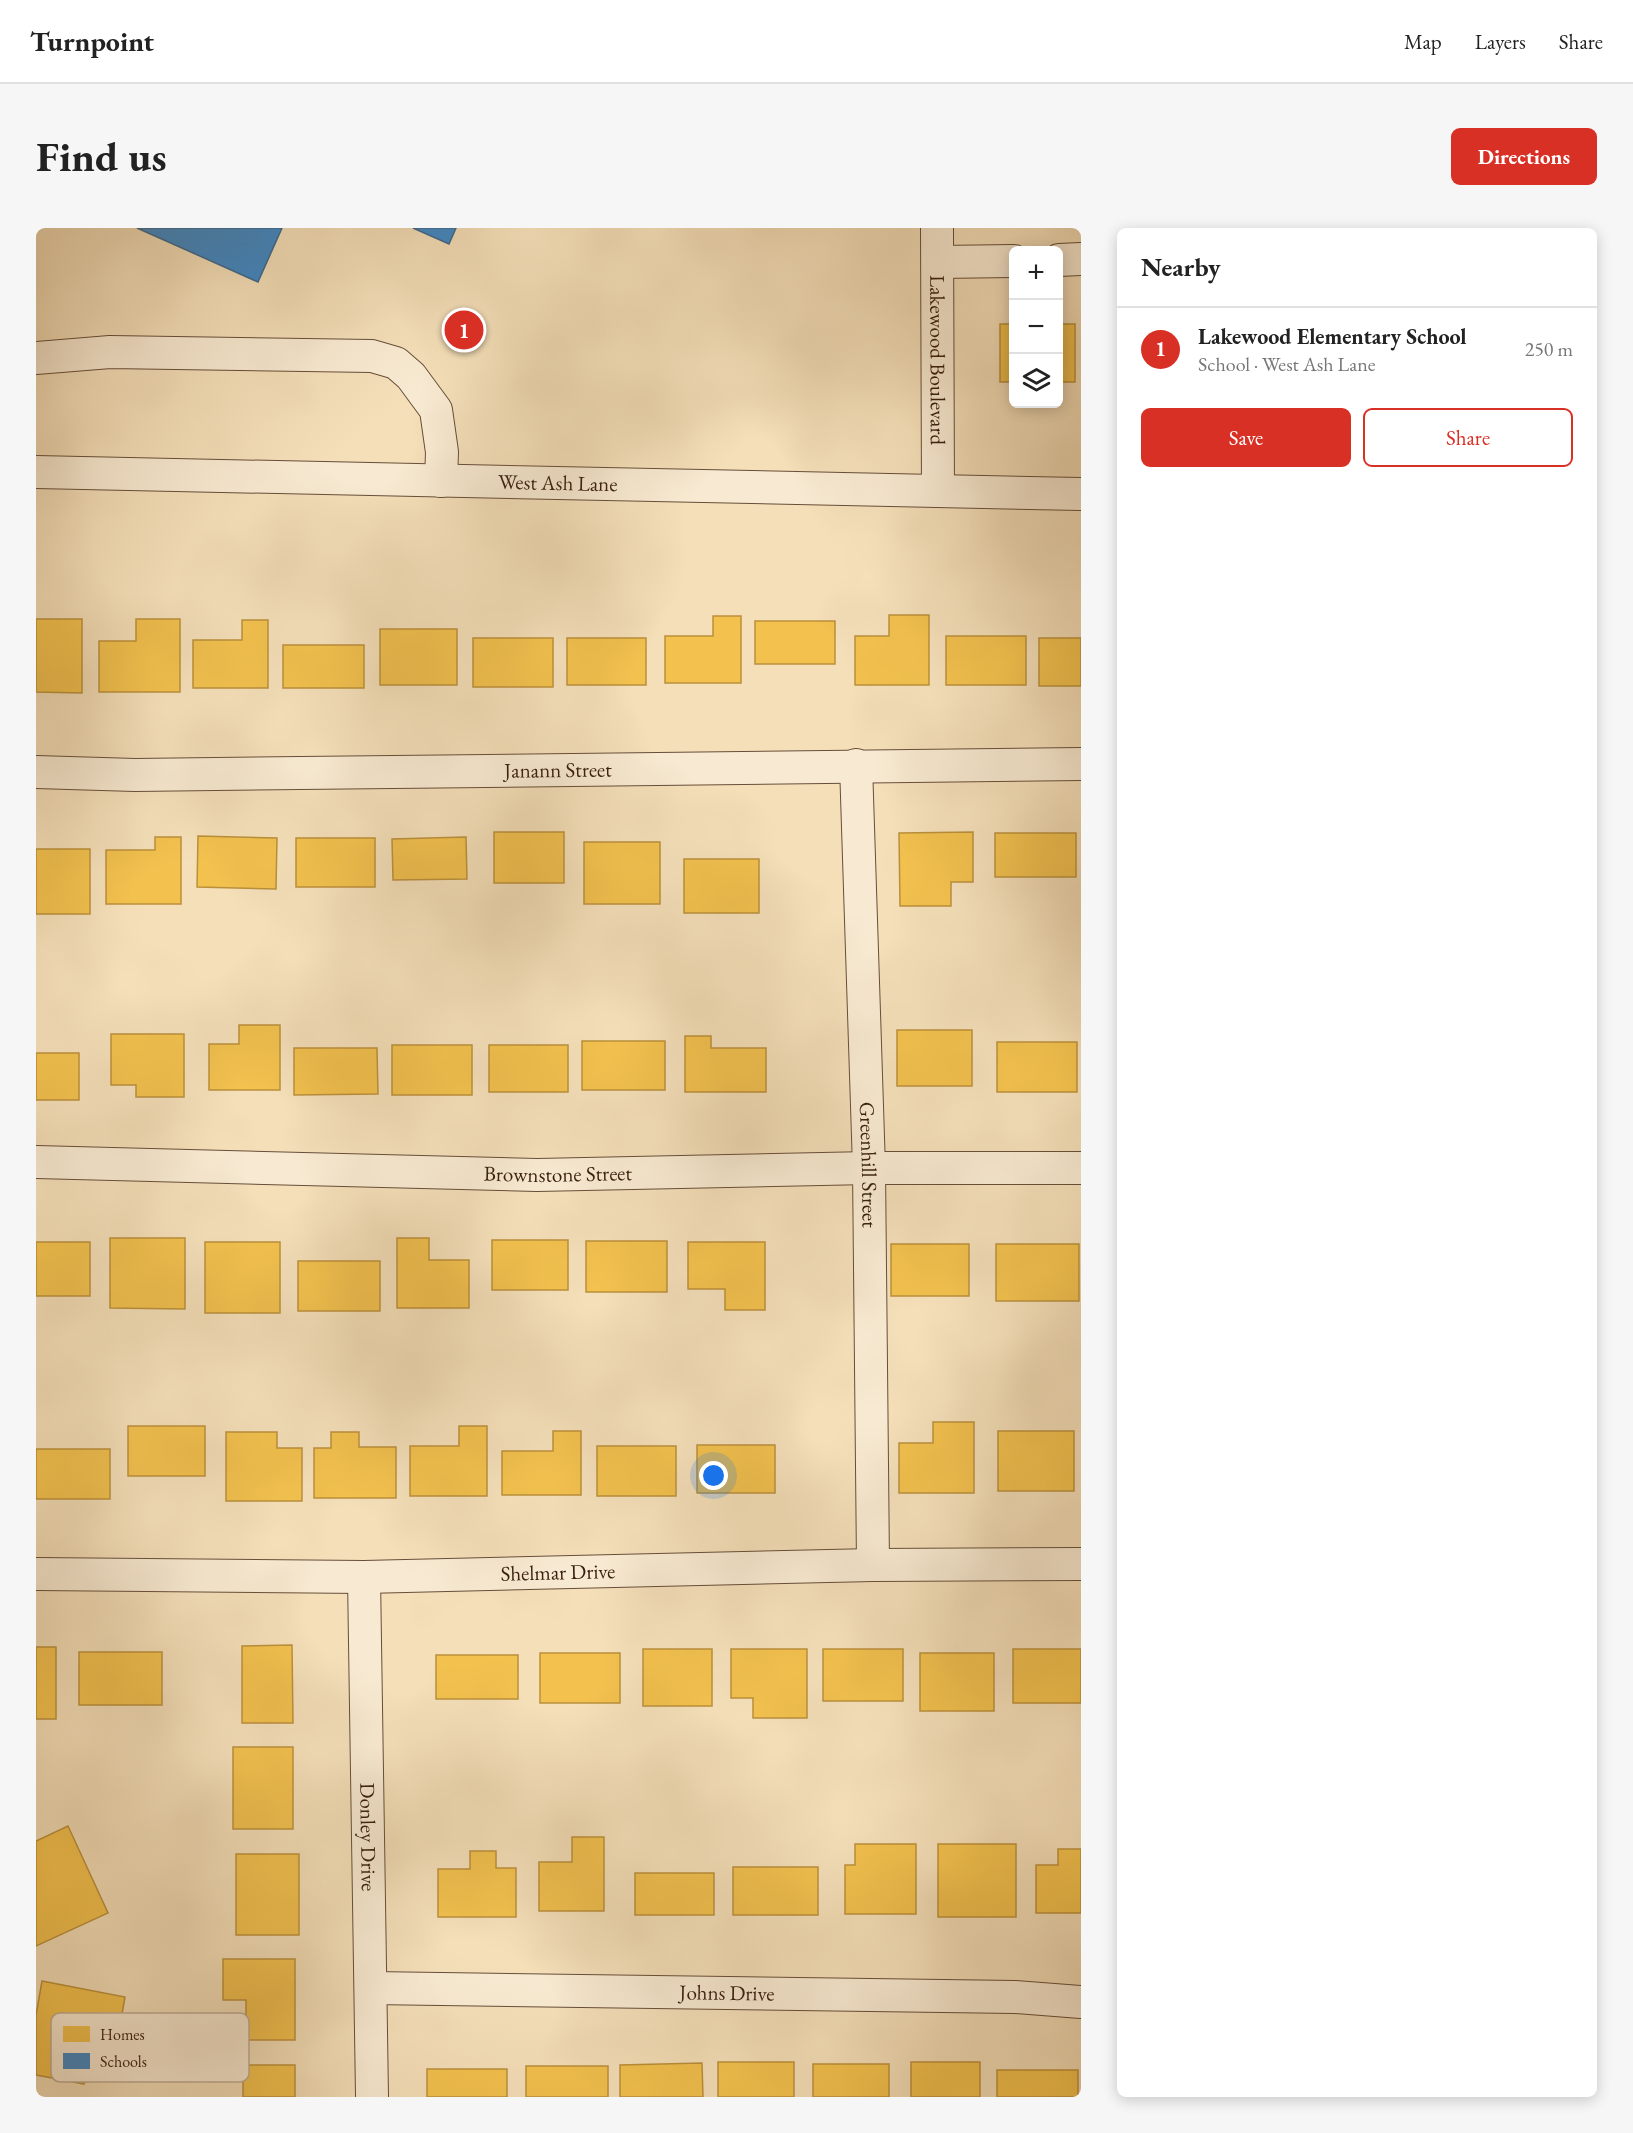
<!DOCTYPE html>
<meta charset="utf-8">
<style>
body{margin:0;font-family:"EB Garamond",serif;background:#f6f6f6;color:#222}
.controls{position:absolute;right:18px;top:18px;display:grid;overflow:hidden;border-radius:9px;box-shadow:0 3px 15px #0003}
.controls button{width:54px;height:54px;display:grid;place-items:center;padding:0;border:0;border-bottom:2px solid #e0e0e0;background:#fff;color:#222;font:30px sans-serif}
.you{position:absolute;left:678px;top:1248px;width:21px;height:21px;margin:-15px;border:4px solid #fff;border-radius:50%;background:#1a73e8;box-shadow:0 0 0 9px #1a73e833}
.badge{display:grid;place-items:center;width:39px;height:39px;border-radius:50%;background:#d93025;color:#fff;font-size:20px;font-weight:700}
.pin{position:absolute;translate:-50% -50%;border:3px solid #fff;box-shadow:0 2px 6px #0006}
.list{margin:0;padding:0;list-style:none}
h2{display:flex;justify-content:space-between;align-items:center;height:78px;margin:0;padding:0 24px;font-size:26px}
h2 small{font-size:20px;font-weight:400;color:#767676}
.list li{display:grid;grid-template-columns:39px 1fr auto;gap:18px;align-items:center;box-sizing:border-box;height:84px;padding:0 24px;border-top:2px solid #e0e0e0}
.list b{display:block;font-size:22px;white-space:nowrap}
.list p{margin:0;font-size:20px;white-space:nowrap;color:#767676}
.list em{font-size:20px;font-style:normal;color:#767676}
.actions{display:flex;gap:12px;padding:18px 24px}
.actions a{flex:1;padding:14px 0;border:2px solid #d93025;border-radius:9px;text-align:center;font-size:21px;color:#d93025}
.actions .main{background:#d93025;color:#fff}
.icon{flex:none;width:33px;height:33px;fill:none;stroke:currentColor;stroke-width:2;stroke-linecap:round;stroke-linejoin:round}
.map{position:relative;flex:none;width:1045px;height:1869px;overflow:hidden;border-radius:9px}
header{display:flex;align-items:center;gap:36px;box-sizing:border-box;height:84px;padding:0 30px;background:#fff;border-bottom:2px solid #e0e0e0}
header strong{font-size:28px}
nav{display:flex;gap:33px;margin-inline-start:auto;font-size:21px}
.intro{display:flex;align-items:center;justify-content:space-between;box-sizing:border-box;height:144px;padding:0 36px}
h1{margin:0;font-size:42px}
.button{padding:15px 27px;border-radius:9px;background:#d93025;color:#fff;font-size:21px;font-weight:700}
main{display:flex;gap:36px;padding:0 36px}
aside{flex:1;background:#fff;border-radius:9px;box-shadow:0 3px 15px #0003}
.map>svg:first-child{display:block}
</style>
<header>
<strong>Turnpoint</strong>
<nav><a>Map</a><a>Layers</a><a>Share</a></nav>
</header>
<div class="intro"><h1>Find us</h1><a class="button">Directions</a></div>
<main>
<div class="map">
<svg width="1045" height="1869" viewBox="0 0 1045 1869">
<rect width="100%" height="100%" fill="#f4dfb9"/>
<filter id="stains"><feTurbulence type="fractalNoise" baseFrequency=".00333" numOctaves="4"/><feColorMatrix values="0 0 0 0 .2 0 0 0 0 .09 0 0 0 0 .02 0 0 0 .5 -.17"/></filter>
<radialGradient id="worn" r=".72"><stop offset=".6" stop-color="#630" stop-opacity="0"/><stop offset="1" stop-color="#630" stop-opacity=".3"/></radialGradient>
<!-- homes -->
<g fill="#f2c14e" stroke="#ba903b" stroke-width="1.5">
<rect x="964" y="96" width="14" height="58"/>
<rect x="1023" y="96" width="16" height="58"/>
<path d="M853,387H893V457H819V408H853Z"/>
<path d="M677,388H705V455H629V408H677Z"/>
<path d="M0,391H46V465L0,464Z"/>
<path d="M100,391H144V464H63V413H100Z"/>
<path d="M206,392H232V460H157V412H206Z"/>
<rect x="719" y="393" width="80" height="43"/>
<rect x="344" y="401" width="77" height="56"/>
<rect x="910" y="408" width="80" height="49"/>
<rect x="437" y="410" width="80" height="49"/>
<rect x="531" y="410" width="79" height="47"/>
<rect x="1003" y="410" width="42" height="48"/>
<rect x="247" y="417" width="81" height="43"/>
<rect x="458" y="604" width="70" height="51"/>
<path d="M937,604V654H915V678H864L863,605Z"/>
<rect x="959" y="605" width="81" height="44"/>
<path d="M162,608L241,610L240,661L161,659Z"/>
<path d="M119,609H145V676H70V622H119Z"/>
<path d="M430,609L431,651L357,652L356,611Z"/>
<rect x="260" y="610" width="79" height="49"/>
<rect x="548" y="614" width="76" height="62"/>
<rect x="0" y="621" width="54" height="65"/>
<rect x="648" y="631" width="75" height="54"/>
<path d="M203,797H244V862H173V816H203Z"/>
<rect x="861" y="802" width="75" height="56"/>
<path d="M75,806H148V869H100V857H75Z"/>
<path d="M649,808H675V820H730V864H649Z"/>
<rect x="546" y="813" width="83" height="49"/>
<rect x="961" y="814" width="80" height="50"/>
<rect x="356" y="817" width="80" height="50"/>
<rect x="453" y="817" width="79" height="47"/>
<path d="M258,820H341L342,866L258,867Z"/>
<rect x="0" y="825" width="43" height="47"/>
<path d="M74,1010H149V1081L74,1080Z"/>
<path d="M361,1010H393V1032H433V1080H361Z"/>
<rect x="456" y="1012" width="76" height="50"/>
<rect x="550" y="1013" width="81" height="51"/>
<rect x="0" y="1014" width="54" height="54"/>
<rect x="169" y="1014" width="75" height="71"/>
<path d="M652,1014H729V1082H689V1061H652Z"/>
<rect x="855" y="1016" width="78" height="52"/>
<rect x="960" y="1016" width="83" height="57"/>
<rect x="262" y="1033" width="82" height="50"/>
<path d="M897,1194H938V1265H863V1215H897Z"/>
<rect x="92" y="1198" width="77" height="50"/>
<path d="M423,1198H451V1268H374V1218H423Z"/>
<path d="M517,1203H545V1267H466V1223H517Z"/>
<rect x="962" y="1203" width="76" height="60"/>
<path d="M190,1204H241V1220H266V1273H190Z"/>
<path d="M295,1204H323V1219H360V1270H278V1220H295Z"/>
<rect x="661" y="1217" width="78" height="48"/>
<rect x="561" y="1218" width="79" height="50"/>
<rect x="0" y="1221" width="74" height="50"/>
<path d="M256,1417L257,1495H206V1418Z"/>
<rect x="0" y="1419" width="20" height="72"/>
<rect x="607" y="1421" width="69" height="57"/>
<path d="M695,1421H771V1490H717V1470H695Z"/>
<rect x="787" y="1421" width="80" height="52"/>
<rect x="977" y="1421" width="68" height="54"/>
<rect x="43" y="1424" width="83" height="53"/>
<rect x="504" y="1425" width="80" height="50"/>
<rect x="884" y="1425" width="74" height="58"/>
<rect x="400" y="1427" width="82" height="44"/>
<rect x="197" y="1519" width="60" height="82"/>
<path d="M32,1598L72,1685L0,1718V1613Z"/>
<path d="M536,1609H568V1683H503V1634H536Z"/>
<path d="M819,1616H880V1686H809V1637H819Z"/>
<rect x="902" y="1616" width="78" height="73"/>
<path d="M1022,1621H1045V1685H1000V1637H1022Z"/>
<path d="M434,1623H460V1640H480V1689H402V1641H434Z"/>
<rect x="200" y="1626" width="63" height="81"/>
<rect x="697" y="1639" width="85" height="48"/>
<rect x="599" y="1645" width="79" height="42"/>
<path d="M187,1731H259V1812H210V1772H187Z"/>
<path d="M6,1753L89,1769L83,1803L58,1799L48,1856L0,1847V1787Z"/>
<rect x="682" y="1834" width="76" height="35"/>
<rect x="875" y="1834" width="69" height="35"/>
<path d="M666,1835L667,1869H584V1837Z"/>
<rect x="777" y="1836" width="76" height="33"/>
<rect x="207" y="1837" width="52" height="32"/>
<rect x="490" y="1838" width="82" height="31"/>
<rect x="391" y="1841" width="80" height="28"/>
<rect x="961" y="1842" width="81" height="27"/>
</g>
<!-- schools -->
<g fill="#3f88c5" stroke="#3d688e" stroke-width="1.5">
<path d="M101,0H246L222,54Z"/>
<path d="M377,0H420L413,16Z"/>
</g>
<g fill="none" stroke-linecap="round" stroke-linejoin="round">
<!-- minor casing -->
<g stroke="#674e39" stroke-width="34">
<g id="minor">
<path id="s1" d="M901,0L902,263"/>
<path d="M1023,32L1045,31"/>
<path d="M902,34L978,33"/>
<path d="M0,130L74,124L336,128L360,135L375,148L400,182L406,224L405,253"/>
<path id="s2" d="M0,244L1045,266"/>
<path id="s3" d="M820,537L833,940L837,1337"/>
<path id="s4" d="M0,544L99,547L1045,536"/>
<path id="s5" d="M0,934L501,947L833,940H1045"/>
<path id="s6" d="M0,1346L328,1349L837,1337L1045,1336"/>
<path id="s7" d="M328,1349L336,1869"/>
<path id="s8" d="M335,1760L979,1769L1045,1774"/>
</g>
</g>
<!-- minor -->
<use href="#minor" stroke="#f8ead2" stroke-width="32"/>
</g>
<g text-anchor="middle" stroke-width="6" stroke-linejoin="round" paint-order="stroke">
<!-- street labels -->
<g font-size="21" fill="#381e0e" stroke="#f8ead2">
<text dy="7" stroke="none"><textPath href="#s1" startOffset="132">Lakewood Boulevard</textPath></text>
<text dy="7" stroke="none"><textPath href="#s2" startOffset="522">West Ash Lane</textPath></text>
<text dy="7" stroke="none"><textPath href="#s4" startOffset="522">Janann Street</textPath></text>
<text dy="7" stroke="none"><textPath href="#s3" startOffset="400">Greenhill Street</textPath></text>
<text dy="7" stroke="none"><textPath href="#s5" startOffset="522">Brownstone Street</textPath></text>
<text dy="7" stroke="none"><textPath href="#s6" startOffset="522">Shelmar Drive</textPath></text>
<text dy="7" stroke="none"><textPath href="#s7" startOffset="260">Donley Drive</textPath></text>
<text dy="7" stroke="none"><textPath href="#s8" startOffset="356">Johns Drive</textPath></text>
</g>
</g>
<!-- legend -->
<rect x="15" y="1785" width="198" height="69" rx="9" fill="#f8ead2" stroke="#bead97" stroke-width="1.5"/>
<rect x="27" y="1798" width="27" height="16" fill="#f2c14e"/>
<rect x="27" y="1825" width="27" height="16" fill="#3f88c5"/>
<g font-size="16" fill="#381e0e">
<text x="64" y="1812">Homes</text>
<text x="64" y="1839">Schools</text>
</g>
<rect width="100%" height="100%" filter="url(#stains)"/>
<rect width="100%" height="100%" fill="url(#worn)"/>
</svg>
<div class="controls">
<button>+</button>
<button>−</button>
<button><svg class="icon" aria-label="layers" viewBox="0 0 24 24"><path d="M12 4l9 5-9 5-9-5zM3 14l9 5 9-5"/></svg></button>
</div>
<div class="you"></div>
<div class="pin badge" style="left:428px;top:102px">1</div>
</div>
<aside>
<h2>Nearby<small></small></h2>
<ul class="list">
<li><span class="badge">1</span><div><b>Lakewood Elementary School</b><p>School · West Ash Lane</p></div><em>250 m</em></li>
</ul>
<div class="actions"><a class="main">Save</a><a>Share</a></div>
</aside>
</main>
